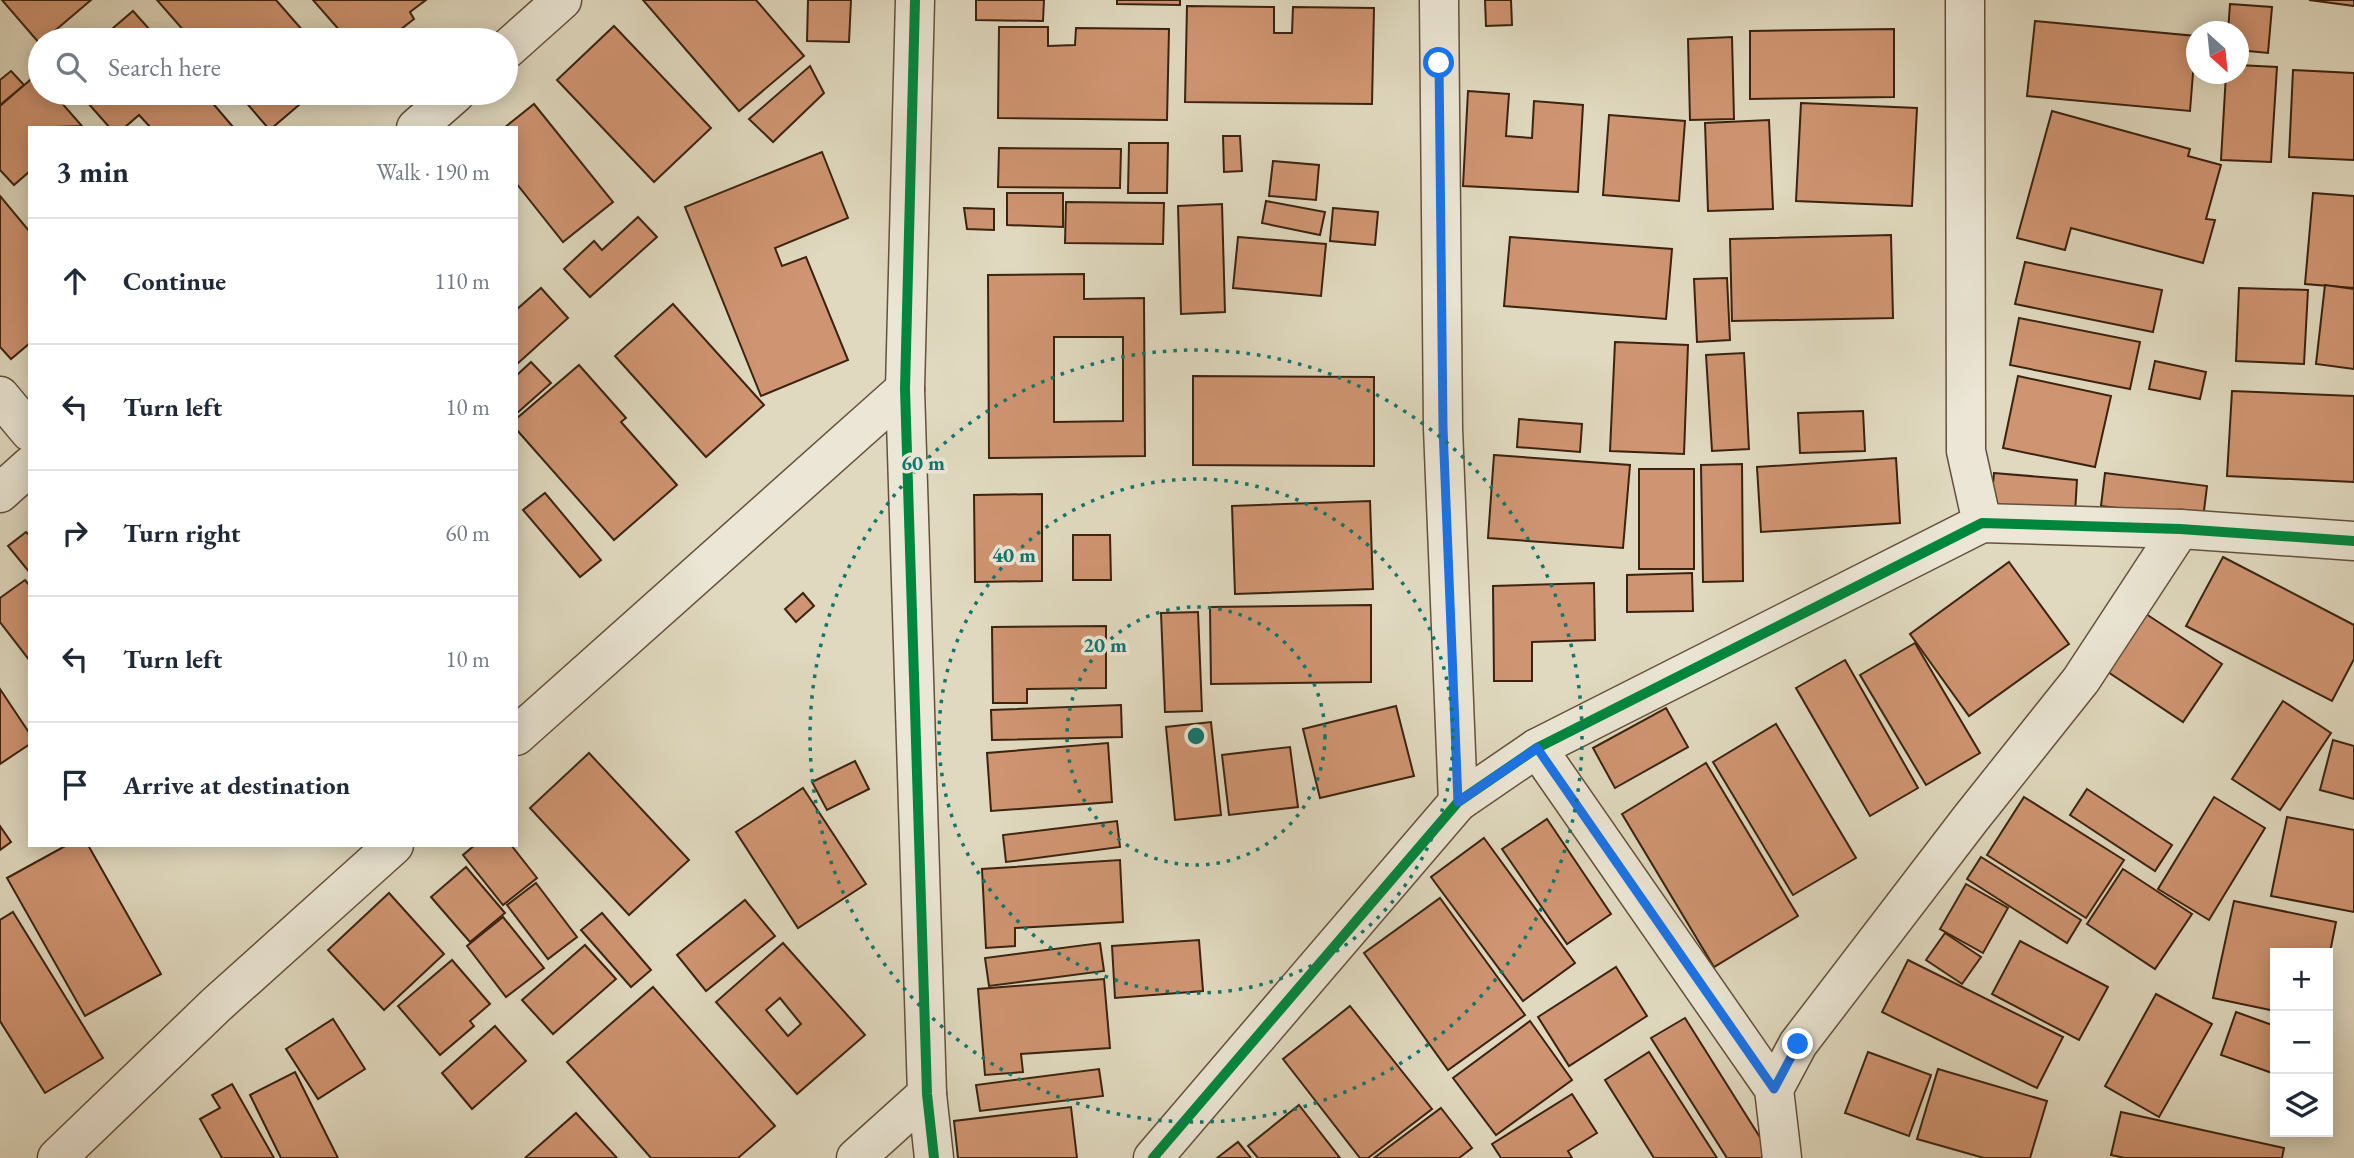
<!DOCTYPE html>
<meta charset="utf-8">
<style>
body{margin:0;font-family:"EB Garamond",serif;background:#f6f6f7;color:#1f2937}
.controls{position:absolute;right:21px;bottom:21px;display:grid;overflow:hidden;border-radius:0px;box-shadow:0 4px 18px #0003}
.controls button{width:63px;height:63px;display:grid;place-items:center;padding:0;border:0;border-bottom:2px solid #e0e1e3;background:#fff;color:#1f2937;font:35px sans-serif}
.compass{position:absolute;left:2186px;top:21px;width:63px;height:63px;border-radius:50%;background:#fff;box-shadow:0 4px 18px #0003;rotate:153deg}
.stop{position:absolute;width:21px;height:21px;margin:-16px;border:5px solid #1a73e8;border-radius:50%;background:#fff}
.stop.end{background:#1a73e8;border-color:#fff;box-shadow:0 2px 7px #0008}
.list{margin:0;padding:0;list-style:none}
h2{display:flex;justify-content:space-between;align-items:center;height:91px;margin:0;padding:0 28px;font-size:30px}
h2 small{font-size:23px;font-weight:400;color:#747a83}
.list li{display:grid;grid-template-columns:46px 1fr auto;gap:21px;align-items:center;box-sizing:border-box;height:126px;padding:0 28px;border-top:2px solid #e0e1e3}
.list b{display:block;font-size:26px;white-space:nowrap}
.list em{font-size:23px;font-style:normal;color:#747a83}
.icon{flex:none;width:38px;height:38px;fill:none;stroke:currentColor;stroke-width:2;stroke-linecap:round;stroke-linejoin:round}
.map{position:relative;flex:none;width:2354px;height:1158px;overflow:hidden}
.search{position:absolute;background:#fff;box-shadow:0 4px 18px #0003;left:28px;top:28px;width:490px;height:77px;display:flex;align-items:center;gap:18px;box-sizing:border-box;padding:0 24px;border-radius:38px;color:#747a83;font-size:26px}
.panel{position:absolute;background:#fff;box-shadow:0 4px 18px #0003;left:28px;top:126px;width:490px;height:721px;border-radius:0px}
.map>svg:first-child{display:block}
</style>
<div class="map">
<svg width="2354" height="1158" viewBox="0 0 2354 1158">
<rect width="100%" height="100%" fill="#e0d9bf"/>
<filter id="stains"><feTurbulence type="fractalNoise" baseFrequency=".00286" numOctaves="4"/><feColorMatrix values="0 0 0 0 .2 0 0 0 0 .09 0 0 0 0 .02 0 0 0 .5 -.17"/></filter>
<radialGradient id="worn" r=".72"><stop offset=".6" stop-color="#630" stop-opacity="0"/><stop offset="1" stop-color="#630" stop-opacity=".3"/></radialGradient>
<!-- building -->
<g fill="#cf9471" stroke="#3b230f" stroke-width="2" fill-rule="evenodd">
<path d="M2,0H91L44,40H40V44Z"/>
<path d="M157,0H276L311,40H192Z"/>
<path d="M313,0H426L410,12L414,19L387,40H379L378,38L376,40H348Z"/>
<path d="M643,0H756L804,56L739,111Z"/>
<path d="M808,0H851L849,42L807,41Z"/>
<path d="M976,0H1044L1043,21L976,20Z"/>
<path d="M1117,0H1180V5L1117,4Z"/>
<path d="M1485,0H1511L1512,25L1486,26Z"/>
<path d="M2309,0H2354V6Z"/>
<path d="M2230,4L2272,7L2268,53L2238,50V32H2228Z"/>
<path d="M1187,6L1274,7V33H1292L1293,7L1374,8L1372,104L1185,102Z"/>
<path d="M133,11L159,40H99Z"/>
<path d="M2035,21L2196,36L2190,111L2027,96Z"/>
<path d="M614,26L711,128L654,182L557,80Z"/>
<path d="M999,27H1048V46L1075,45L1076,28L1169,29L1167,120L998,118Z"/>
<path d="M1894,29V97L1750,99V31Z"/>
<path d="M1732,37L1734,119L1690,120L1688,39Z"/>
<path d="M2238,65L2277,67L2271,162L2221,160L2226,74H2238Z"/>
<path d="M810,66L824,93L773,142L749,119Z"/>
<path d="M2293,70L2354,73V160L2289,157Z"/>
<path d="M11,71L24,85L0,105V80Z"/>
<path d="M37,74L40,78V93H53L82,126L30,128V171L14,185L0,170V106Z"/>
<path d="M1468,91L1509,94L1506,136L1532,138L1534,101L1583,105L1578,192L1463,186Z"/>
<path d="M79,93H204L234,128H151L139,115L124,128H110Z"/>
<path d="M238,93H313L272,128H268Z"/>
<path d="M1801,103L1917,108L1912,206L1796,201Z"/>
<path d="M534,104L613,202L563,242L516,183V128H504Z"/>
<path d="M2052,111L2190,149L2188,156L2221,165L2206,219L2215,220L2203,263L2071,228L2065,250L2017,238Z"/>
<path d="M1609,115L1685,121L1679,201L1603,195Z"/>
<path d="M1769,120L1773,209L1708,211L1705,123Z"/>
<path d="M1223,136H1240L1242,171L1224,172Z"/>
<path d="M1129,143H1168L1167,193H1128Z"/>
<path d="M999,148L1121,149L1120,188L998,187Z"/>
<path d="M822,152L848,218L775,248L782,266L806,257L848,360L761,396L685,207Z"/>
<path d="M1273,161L1319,165L1316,200L1269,196Z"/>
<path d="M1007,193H1063V227L1007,225Z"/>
<path d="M2313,193L2354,196V288L2305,284Z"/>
<path d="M0,196L30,232V343L11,359L0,347Z"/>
<path d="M1266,201L1325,212L1320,235L1262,223Z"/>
<path d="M1066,202L1164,203L1163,244L1065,243Z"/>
<path d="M1222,204L1225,312L1181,314L1178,206Z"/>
<path d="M964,208L994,209V230L967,229Z"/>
<path d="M1333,208L1378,212L1375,245L1330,241Z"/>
<path d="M638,217L657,237L590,297L564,269L594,241L602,250Z"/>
<path d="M1891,235L1893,318L1732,321L1730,239Z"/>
<path d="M1238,237L1326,244L1321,296L1233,288Z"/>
<path d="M1510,237L1672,249L1666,319L1504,306Z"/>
<path d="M2025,262L2162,290L2153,332L2015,304Z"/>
<path d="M1084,274V299L1144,298L1145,456L989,458L988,275ZM1054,337H1123V421L1054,422Z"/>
<path d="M1727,278L1730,340L1697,342L1694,279Z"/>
<path d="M2325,285L2354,289V369L2316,364Z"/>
<path d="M541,288L568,318L516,365V310Z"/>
<path d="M2239,288L2308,290L2304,364L2236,361Z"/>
<path d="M673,304L764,405L706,457L615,356Z"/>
<path d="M2019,318L2140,342L2130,389L2010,365Z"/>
<path d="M1615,342L1688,345L1684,454L1610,451Z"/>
<path d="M1744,353L1749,449L1712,451L1706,355Z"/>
<path d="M2155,361L2206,372L2200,399L2149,389Z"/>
<path d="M531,362L551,383L516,414V376Z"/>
<path d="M579,365L626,418L621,422L677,485L614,540L516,429V419Z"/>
<path d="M1193,376L1374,377V466L1193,465Z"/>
<path d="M2018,376L2111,396L2095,467L2003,448Z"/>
<path d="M2232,391L2354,396V482L2227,476Z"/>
<path d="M1863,411L1865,451L1800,453L1798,413Z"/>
<path d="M1519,419L1582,424L1580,452L1517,447Z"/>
<path d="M1494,455L1630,465L1623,548L1488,538Z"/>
<path d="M1896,458L1900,523L1761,532L1757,467Z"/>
<path d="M1742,464L1743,581L1703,582L1701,465Z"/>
<rect x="1639" y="469" width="55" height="100"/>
<path d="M1994,473L2077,480L2075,513L1991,506Z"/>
<path d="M2105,473L2207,486L2203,519L2101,506Z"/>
<path d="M545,493L601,560L580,577L523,510Z"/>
<path d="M1042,494V581L975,582L974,495Z"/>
<path d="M1370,501L1373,589L1235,594L1232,506Z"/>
<path d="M26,532L30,536V573L8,546Z"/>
<path d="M1073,535H1110L1111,580H1073Z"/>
<path d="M2223,557L2354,625V659L2332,701L2186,626Z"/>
<path d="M2009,562L2069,644L1969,716L1910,634Z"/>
<path d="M1692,573L1693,611L1627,612V575Z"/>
<path d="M25,580L30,586V661L0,622V598Z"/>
<path d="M1594,583L1595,640L1532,642V681H1494L1493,586Z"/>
<path d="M803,593L814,606L796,622L785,609Z"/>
<path d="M1371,605V682L1211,684L1210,607Z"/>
<path d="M1198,612L1202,711L1165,712L1161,613Z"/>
<path d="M2143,612L2222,664L2183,722L2105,670Z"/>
<path d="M1106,626V688L1027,689V703H993L992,627Z"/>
<path d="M1915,643L1980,753L1926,785L1860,675Z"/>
<path d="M1845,660L1918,788L1870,816L1796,688Z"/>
<path d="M0,689L30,734V744L0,764Z"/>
<path d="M2283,701L2331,733L2280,810L2232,779Z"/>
<path d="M1121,705L1122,737L992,740L991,710Z"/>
<path d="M1396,706L1414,776L1320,798L1303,729Z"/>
<path d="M1666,708L1688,747L1615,788L1593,748Z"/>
<path d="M1211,722L1221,815L1175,820L1166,727Z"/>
<path d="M1776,724L1856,858L1793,895L1713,762Z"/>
<path d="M2333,740L2354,746V799L2320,790Z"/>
<path d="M1108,743L1112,802L991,811L987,753Z"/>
<path d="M1290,747L1298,807L1229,815L1222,755Z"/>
<path d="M589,753L689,860L629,915L530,808Z"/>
<path d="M855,761L869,789L827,810L812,782Z"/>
<path d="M1706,763L1798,916L1714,967L1622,814Z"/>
<path d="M803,788L866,884L798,928L736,832Z"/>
<path d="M2087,789L2172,845L2155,871L2070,815Z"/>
<path d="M2024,797L2124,860L2086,918L1987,855Z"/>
<path d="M2214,797L2265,828L2209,920L2158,889Z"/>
<path d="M2287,817L2354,830V912L2271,896Z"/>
<path d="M1547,819L1611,914L1567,944L1502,849Z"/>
<path d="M1117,821L1120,847L1006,862L1003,835Z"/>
<path d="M0,826L11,842L0,850Z"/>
<path d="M1484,838L1575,963L1523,1001L1431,877Z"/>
<path d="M67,845H88L161,974L85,1016L7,878Z"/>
<path d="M475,845H511L537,878L503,905L463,855Z"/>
<path d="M1981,857L2081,920L2067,943L1967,879Z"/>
<path d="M1120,860L1123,922L1015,928V946L986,948L982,869Z"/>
<path d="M466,867L505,913L470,942L431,897Z"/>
<path d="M2123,869L2192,914L2155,969L2087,924Z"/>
<path d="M536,883L577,937L548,959L507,905Z"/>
<path d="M1966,884L2008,908L1983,953L1940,929Z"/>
<path d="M389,893L444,954L384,1010L328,950Z"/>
<path d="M1440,898L1525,1015L1448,1070L1364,953Z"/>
<path d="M745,900L775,936L706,991L677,955Z"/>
<path d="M2234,901L2336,922L2328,962V953H2275V1011L2213,998Z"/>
<path d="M13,912L103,1058L45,1093L0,1021V920Z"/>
<path d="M602,913L651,970L631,987L581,930Z"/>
<path d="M503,917L544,968L506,997L467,946Z"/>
<path d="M1945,933L1981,957L1962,984L1926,960Z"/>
<path d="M1199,940L1203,991L1115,998L1112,946Z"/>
<path d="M2020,941L2108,987L2079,1040L1992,994Z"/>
<path d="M783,943L865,1035L797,1094L716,1002ZM780,998L801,1024L788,1036L766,1010Z"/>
<path d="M1100,943L1104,971L989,986L985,958Z"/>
<path d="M585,945L616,979L553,1034L522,1000Z"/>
<path d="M452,960L490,1004L470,1021L474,1026L440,1055L398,1006Z"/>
<path d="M1908,960L2063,1037L2037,1088L1882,1012Z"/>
<path d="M1616,967L1647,1016L1569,1066L1538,1017Z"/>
<path d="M1104,979L1110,1048L1021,1054L1023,1072L985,1075L978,989Z"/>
<path d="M653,987L775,1126L738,1158H651L567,1062Z"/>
<path d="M2156,994L2212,1024L2159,1117L2105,1086Z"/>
<path d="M1350,1006L1432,1109L1368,1158H1360L1283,1059Z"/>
<path d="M2236,1012L2275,1026V1074L2221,1055Z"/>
<path d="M1685,1018L1773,1158H1727L1651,1038Z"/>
<path d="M333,1019L365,1069L318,1099L286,1049Z"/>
<path d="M1530,1021L1572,1080L1496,1135L1453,1078Z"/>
<path d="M495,1026L526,1061L472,1109L442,1073Z"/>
<path d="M1649,1052L1717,1158H1654L1605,1080Z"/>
<path d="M1868,1052L1931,1075L1909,1136L1845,1113Z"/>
<path d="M1099,1069L1103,1096L980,1111L976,1085Z"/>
<path d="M1938,1069L2047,1101L2030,1158H1984L1917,1139Z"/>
<path d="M295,1072L338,1158H281L250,1095Z"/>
<path d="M232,1084L274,1158H222L200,1119L220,1108L212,1095Z"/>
<path d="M1572,1094L1597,1133L1568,1151L1572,1158H1501L1492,1144Z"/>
<path d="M1299,1105L1340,1158H1258L1248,1146Z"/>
<path d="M1071,1107L1077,1158H958L954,1121Z"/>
<path d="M1441,1108L1472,1148L1459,1158H1374Z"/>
<path d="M2121,1112L2284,1148L2282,1158H2125L2111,1155Z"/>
<path d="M576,1113L617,1158H525Z"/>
<path d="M1238,1142L1251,1158H1217Z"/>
</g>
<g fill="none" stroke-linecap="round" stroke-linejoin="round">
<!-- minor casing -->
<g stroke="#64503b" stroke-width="41">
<g id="minor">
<path d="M915,0L905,389L927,1094L934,1158"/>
<path d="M1439,0L1443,428L1458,802"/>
<path d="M1965,0L1966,451L1982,523"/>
<path d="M506,50L562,0"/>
<path d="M416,128L456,93"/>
<path d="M0,396L30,432"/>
<path d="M0,493L30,466"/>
<path d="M516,736L905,389"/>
<path d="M1537,748L1774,1089L1782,1158"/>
<path d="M1774,1089L1798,1044L1971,818L2081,680L2180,529"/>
<path d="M57,1158L216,1005L394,845"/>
<path d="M856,1158L927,1094"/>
<path d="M1153,1158L1458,802L1537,748L1982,523L2180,529L2354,541"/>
</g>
</g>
<!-- minor -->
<use href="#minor" stroke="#ebe6d5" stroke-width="38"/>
<!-- cycleway casing -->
<g stroke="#ebe6d5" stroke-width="15">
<g id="cycleway">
<path d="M915,0L905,389L927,1094L934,1158"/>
<path d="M1153,1158L1458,802L1537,748L1982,523L2180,529L2354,541"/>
</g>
</g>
<!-- cycleway -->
<use href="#cycleway" stroke="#00873e" stroke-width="10"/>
</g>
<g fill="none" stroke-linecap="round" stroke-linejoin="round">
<!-- route -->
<path stroke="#1a73e8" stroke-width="9" d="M1439,63L1443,428L1458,802L1537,748L1774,1089L1798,1044"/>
</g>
<!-- distance rings -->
<g fill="none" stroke="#0f766e" stroke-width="3.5" stroke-dasharray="3.5 7">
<circle cx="1196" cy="736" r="129"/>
<circle cx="1196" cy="736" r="257"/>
<circle cx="1196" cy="736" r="386"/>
</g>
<circle cx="1196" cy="736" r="10" fill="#0f766e" stroke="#ebe6d5" stroke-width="3.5"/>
<g font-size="21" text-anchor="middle" font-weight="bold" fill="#0f766e" stroke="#ebe6d5" stroke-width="7" stroke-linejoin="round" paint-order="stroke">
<text x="923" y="470">60 m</text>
<text x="1014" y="562">40 m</text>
<text x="1105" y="652">20 m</text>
</g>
<rect width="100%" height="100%" filter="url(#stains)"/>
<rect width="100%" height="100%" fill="url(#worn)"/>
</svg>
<div class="controls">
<button>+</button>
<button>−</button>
<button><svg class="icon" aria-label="layers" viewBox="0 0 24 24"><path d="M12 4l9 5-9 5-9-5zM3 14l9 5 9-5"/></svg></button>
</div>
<svg class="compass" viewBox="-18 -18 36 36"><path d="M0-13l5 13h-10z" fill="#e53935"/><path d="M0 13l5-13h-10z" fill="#747a83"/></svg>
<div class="stop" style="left:1439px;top:63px"></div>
<div class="stop end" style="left:1798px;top:1044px"></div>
<div class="search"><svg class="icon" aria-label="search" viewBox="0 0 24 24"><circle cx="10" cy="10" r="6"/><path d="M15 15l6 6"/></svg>Search here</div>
<section class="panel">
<h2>3 min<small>Walk · 190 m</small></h2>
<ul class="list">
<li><svg class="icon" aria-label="ahead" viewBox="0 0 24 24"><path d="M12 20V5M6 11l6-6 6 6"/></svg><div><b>Continue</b></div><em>110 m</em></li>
<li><svg class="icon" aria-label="left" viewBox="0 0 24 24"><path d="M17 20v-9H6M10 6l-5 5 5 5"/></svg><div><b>Turn left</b></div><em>10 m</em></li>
<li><svg class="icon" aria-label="right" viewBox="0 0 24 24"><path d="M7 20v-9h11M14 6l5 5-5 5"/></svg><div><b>Turn right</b></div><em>60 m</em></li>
<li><svg class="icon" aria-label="left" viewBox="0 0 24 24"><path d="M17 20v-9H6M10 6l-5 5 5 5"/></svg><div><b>Turn left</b></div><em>10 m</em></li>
<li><svg class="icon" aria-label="arrive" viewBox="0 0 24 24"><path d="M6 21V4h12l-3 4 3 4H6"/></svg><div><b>Arrive at destination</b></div></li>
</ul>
</section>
</div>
